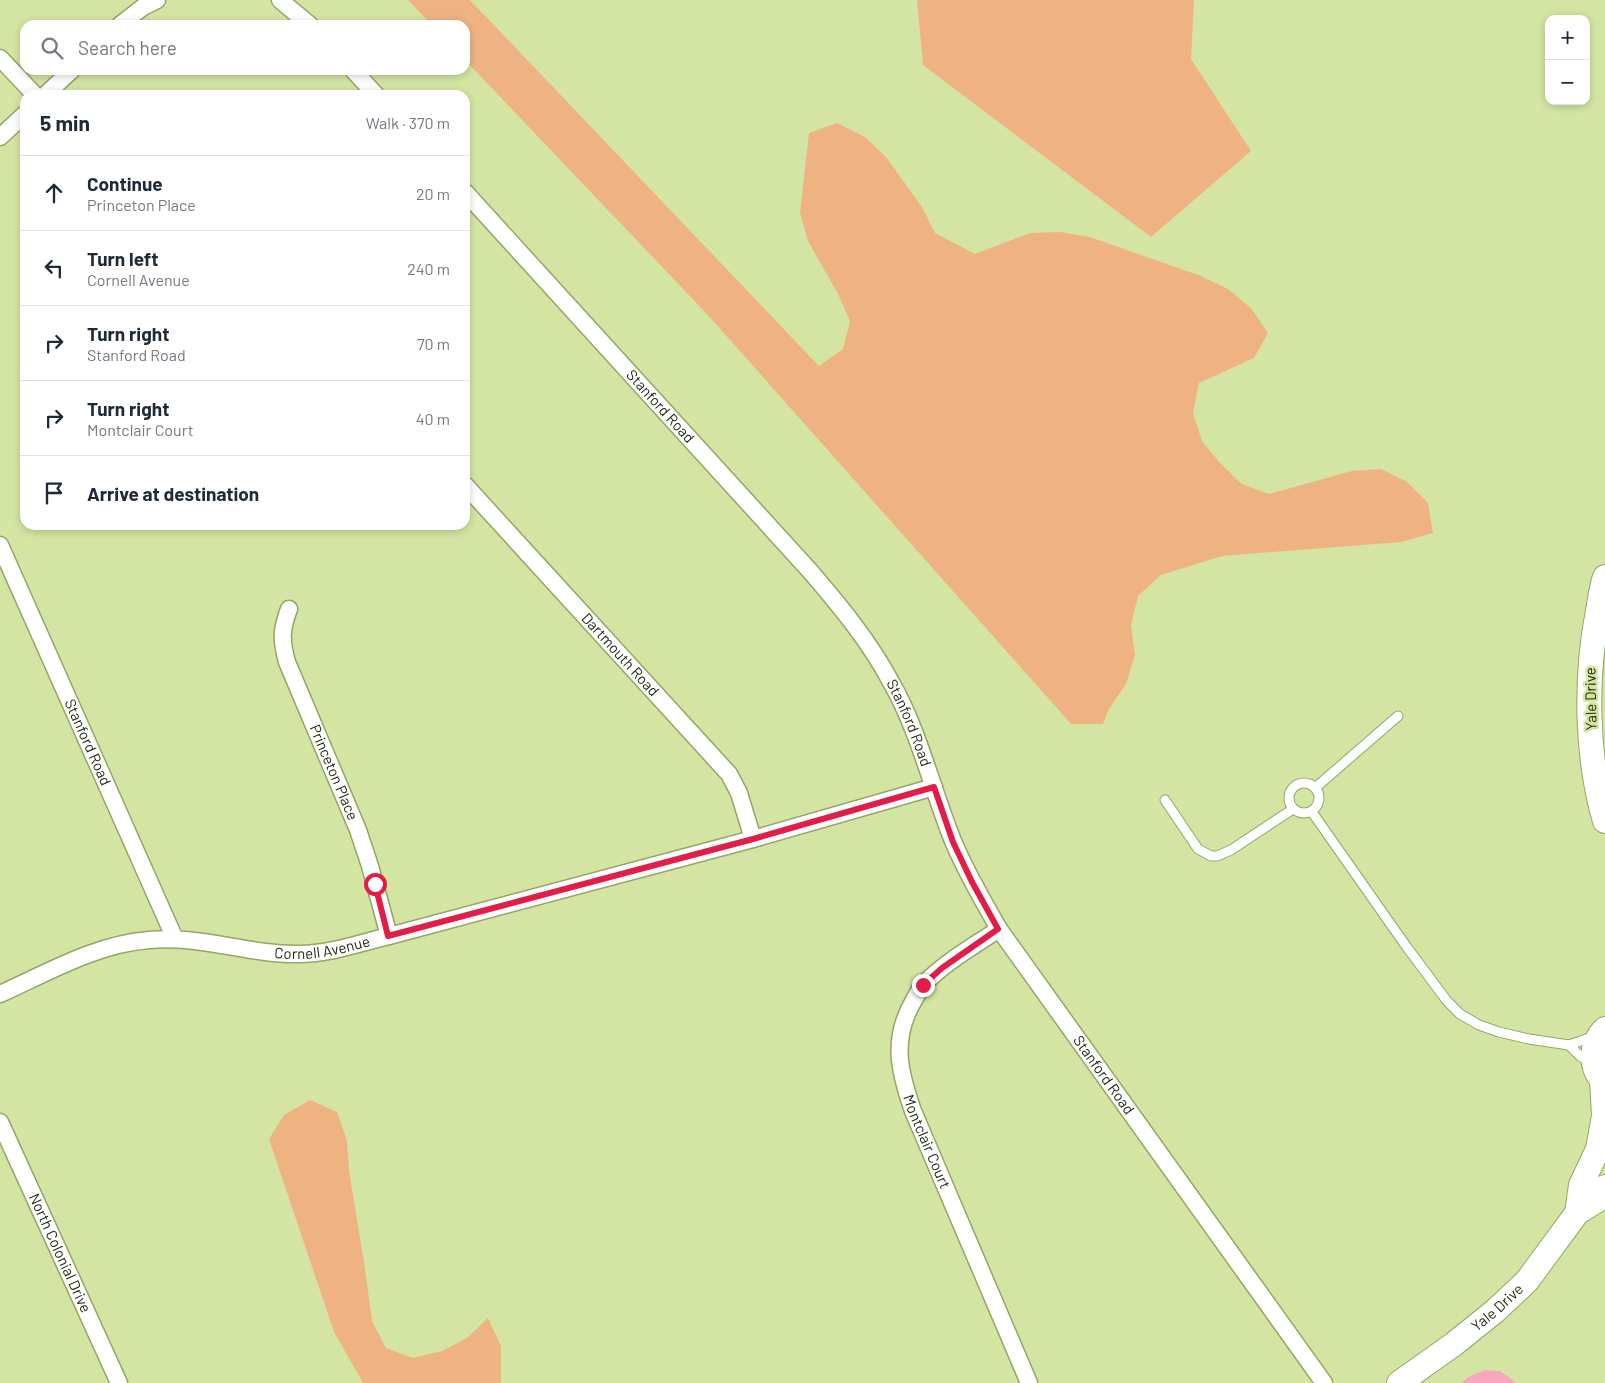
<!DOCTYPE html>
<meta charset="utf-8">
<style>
body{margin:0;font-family:Barlow,sans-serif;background:#f2f2f3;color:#1f2937}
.controls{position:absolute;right:15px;top:15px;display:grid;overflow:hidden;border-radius:10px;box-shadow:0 2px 8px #0003}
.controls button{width:45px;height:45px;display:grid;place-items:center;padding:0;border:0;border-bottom:1px solid #e0e1e3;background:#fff;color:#1f2937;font:25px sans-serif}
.stop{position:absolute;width:15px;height:15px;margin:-11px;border:4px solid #e11d48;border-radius:50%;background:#fff}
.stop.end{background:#e11d48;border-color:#fff;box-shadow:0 1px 5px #0008}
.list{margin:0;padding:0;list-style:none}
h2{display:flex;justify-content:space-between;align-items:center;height:65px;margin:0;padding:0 20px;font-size:21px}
h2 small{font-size:16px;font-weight:400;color:#747a83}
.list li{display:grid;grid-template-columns:32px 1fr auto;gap:15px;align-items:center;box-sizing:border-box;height:75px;padding:0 20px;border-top:1px solid #e0e1e3}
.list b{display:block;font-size:19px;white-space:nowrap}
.list p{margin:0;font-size:16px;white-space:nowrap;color:#747a83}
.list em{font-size:16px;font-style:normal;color:#747a83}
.icon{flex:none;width:28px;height:28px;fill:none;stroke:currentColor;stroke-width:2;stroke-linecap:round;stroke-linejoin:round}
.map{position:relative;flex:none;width:1605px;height:1383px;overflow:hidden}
.search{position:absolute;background:#fff;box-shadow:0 2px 8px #0003;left:20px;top:20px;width:450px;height:55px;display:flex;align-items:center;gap:12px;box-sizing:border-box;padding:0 18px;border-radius:15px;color:#747a83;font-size:19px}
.panel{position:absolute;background:#fff;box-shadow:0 2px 8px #0003;left:20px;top:90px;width:450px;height:440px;border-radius:15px}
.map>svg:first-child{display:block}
</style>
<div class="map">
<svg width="1605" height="1383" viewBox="0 0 1605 1383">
<rect width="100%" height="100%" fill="#d4e5a3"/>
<!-- green -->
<g fill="#efb383">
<path d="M408,0H470L819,366L843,349L850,321L838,294L808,241L800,213L809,133L837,123L865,137L886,157L922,207L935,233L975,254L1030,233L1060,232L1090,237L1201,276L1228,289L1251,308L1268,333L1254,358L1199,383L1193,413L1202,441L1220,463L1242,484L1269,494L1352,471L1381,469L1407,482L1428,503L1433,533L1401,542L1222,556L1161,575L1138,596L1131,625L1135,655L1126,684L1109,709L1103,724H1071L706,313L465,60V25H432Z"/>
<path d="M917,0H1194L1191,59L1251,151L1151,237L923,65Z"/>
<path d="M310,1100L337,1112L347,1141L349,1171L364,1262L372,1321L386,1348L413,1358L442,1351L467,1338L488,1318L501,1346V1383H363L334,1332L269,1139L284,1115Z"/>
</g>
<!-- water -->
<path fill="#f8a7c0" d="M1485,1370L1500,1371L1517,1383H1461L1470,1376Z"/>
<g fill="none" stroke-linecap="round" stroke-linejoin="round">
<!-- lane casing -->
<g stroke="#96a565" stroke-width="11">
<g id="lane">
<circle cx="1304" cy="798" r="15"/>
<path d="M1315,788L1398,716"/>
<path d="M1165,800L1198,849L1211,856H1217L1231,850L1293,809"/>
<path d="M1312,812L1406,946L1447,1001L1460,1014L1479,1025L1499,1032L1529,1039L1569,1045L1595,1036"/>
<path d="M1569,1045L1580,1056L1592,1063"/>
</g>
</g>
<!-- street casing -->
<g stroke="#96a565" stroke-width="19">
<g id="street">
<path d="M280,0L310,25"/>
<path d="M120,25L143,7L157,0"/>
<path d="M0,58L35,95"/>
<path d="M353,70L376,95"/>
<path d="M45,95L72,70"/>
<path d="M0,137L25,114"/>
<path id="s1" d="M465,192L810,571C840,606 869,641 891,682C919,731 932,789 953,841C966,872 983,901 999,929L1324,1383"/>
<path id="s2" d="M465,485L729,774L739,793L753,839"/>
<path id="s3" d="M0,545L175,939"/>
<path id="s4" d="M289,609C281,630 281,640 287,662L358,830L370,866L389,936"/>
<path id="s5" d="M999,929C974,946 945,962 924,984C920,988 917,995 914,1000C891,1039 899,1071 913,1111L1029,1383"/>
<path id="s6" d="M0,994C47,973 96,944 149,940C201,935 249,955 299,954C329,954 360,943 389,936L753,839L934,787"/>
<path id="s7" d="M0,1122L119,1383"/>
</g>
</g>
<!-- secondary casing -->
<g stroke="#96a565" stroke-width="26">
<g id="secondary">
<path d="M1605,577C1601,588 1600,600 1598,611C1585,677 1586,757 1605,821"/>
<path d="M1605,1029C1590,1044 1589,1068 1605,1083"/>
<path d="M1577,1213L1581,1185L1598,1149L1604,1116L1602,1080"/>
<path id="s8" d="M1399,1383L1454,1344L1495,1311L1527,1281L1577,1213L1599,1199L1605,1187"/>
</g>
</g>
<!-- lane -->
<use href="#lane" stroke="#fff" stroke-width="9"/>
<!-- street -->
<use href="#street" stroke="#fff" stroke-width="16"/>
<!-- secondary -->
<use href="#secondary" stroke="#fff" stroke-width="24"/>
</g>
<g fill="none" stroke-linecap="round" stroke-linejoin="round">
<!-- route -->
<path stroke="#e11d48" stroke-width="6" d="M375,884L388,936L753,839L934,787L953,842L972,882L998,929L942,968L923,985"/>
</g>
<g text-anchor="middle" stroke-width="5" stroke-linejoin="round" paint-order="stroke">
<!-- street labels -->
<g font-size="15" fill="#1f250b" stroke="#d4e5a3">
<text dy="5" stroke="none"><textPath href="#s1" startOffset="290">Stanford Road</textPath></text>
<text dy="5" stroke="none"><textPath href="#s2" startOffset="230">Dartmouth Road</textPath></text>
<text transform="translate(1591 699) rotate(-91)" y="5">Yale Drive</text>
<text dy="5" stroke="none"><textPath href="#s1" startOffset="695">Stanford Road</textPath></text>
<text dy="5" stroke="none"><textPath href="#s3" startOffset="216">Stanford Road</textPath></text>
<text dy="5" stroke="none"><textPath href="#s4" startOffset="174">Princeton Place</textPath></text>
<text dy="5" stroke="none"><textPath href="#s6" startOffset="334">Cornell Avenue</textPath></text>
<text dy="5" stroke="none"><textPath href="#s1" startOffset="1100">Stanford Road</textPath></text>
<text dy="5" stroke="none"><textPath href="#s5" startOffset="261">Montclair Court</textPath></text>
<text dy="5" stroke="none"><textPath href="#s7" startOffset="144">North Colonial Drive</textPath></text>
<text dy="5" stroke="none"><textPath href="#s8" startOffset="124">Yale Drive</textPath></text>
</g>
</g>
</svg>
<div class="controls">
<button>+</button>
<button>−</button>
</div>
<div class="stop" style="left:375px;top:884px"></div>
<div class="stop end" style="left:923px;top:985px"></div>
<div class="search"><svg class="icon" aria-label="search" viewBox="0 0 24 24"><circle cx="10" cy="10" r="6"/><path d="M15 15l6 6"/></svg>Search here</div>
<section class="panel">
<h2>5 min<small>Walk · 370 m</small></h2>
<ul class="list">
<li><svg class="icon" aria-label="ahead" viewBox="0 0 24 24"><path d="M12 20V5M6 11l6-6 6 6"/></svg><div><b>Continue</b><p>Princeton Place</p></div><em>20 m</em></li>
<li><svg class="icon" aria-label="left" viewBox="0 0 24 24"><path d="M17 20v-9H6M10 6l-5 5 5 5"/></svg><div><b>Turn left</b><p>Cornell Avenue</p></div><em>240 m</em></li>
<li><svg class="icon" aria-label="right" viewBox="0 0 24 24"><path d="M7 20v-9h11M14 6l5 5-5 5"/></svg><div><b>Turn right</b><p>Stanford Road</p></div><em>70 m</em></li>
<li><svg class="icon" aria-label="right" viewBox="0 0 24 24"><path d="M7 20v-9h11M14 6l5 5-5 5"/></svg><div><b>Turn right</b><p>Montclair Court</p></div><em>40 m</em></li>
<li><svg class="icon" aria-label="arrive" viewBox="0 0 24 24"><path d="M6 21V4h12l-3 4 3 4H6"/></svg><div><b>Arrive at destination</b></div></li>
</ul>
</section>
</div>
